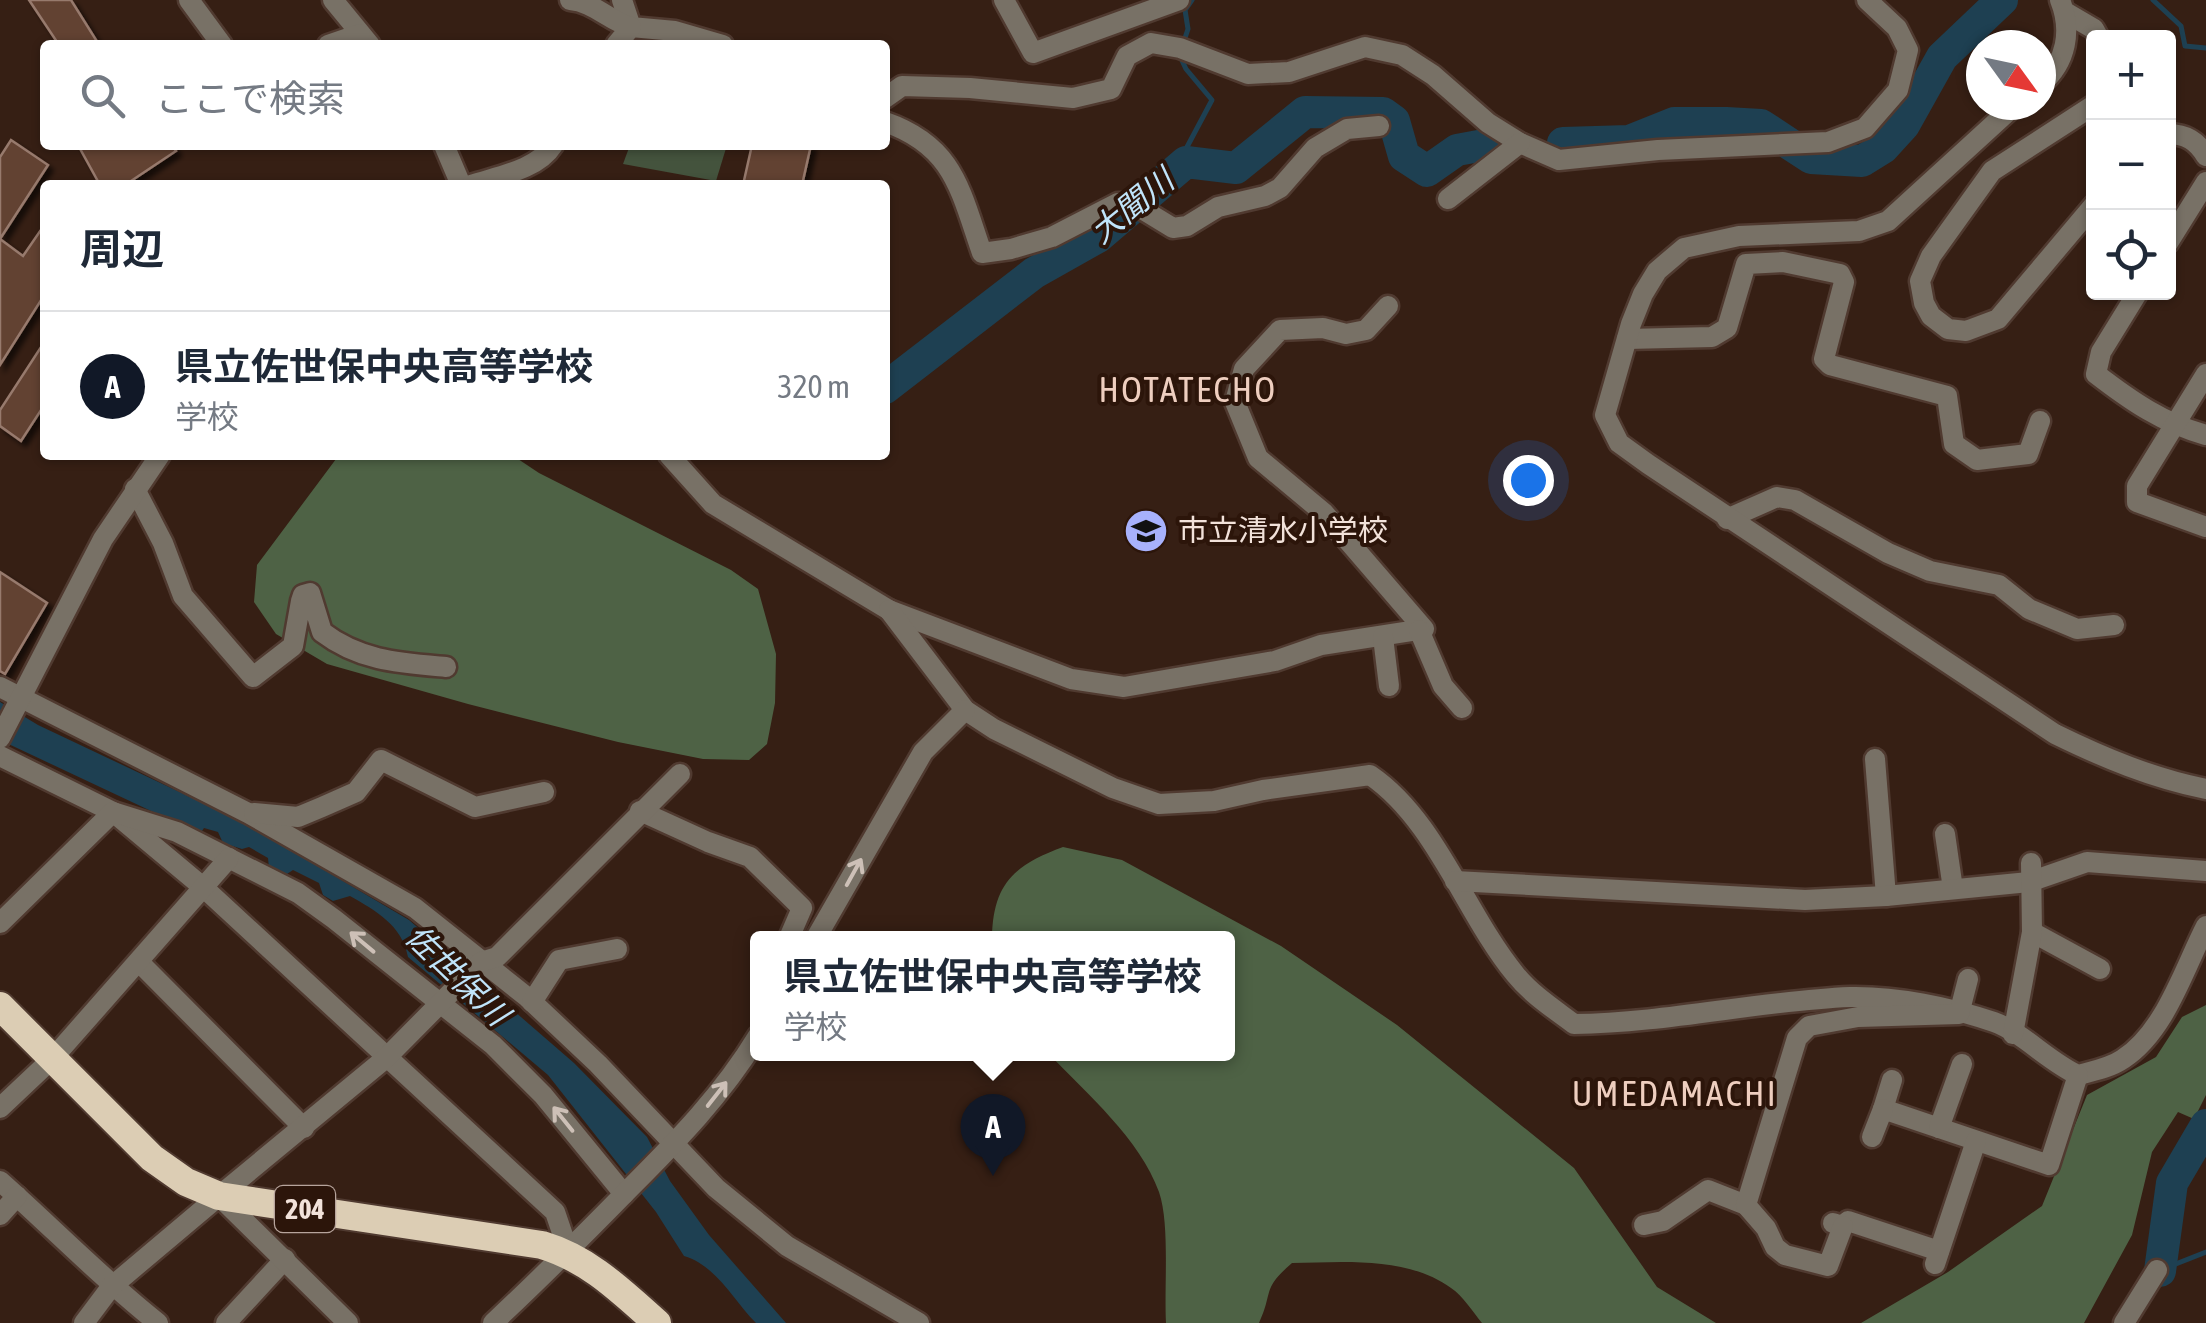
<!DOCTYPE html>
<html lang="ja">
<meta charset="utf-8">
<style>
body{margin:0;font-family:"Asap Condensed","Noto Sans JP",sans-serif;background:#f2f2f3;color:#1f2937}
.controls{position:absolute;right:30px;top:30px;display:grid;overflow:hidden;border-radius:10px;box-shadow:0 2px 8px #0004}
.controls button{width:90px;height:90px;display:grid;place-items:center;padding:0;border:0;border-bottom:2px solid #e0e1e3;background:#fff;color:#1f2937;font:50px sans-serif}
.compass{position:absolute;left:1966px;top:30px;width:90px;height:90px;border-radius:50%;background:#fff;box-shadow:0 2px 8px #0004;rotate:123deg}
.you{position:absolute;left:1528px;top:480px;width:35px;height:35px;margin:-25px;border:8px solid #fff;border-radius:50%;background:#1a73e8;box-shadow:0 0 0 15px #1a73e833}
.badge{display:grid;place-items:center;width:65px;height:65px;border-radius:50%;background:#111827;color:#fff;font-size:32px;font-weight:700}
.pin{position:absolute;translate:-50% -82px;filter:drop-shadow(0 2px 5px #0008)}
.pin::after{content:'';position:absolute;top:52px;width:35px;height:30px;background:inherit;clip-path:polygon(0 0,100% 0,50% 100%)}
.popup{position:absolute;left:750px;top:931px;width:485px;height:130px;box-sizing:border-box;display:grid;place-content:center;border-radius:10px;background:#fff;filter:drop-shadow(0 2px 8px #0005);font-size:32px;white-space:nowrap;color:#747a83}
.popup b{font-size:38px;color:#1f2937}
.popup::after{content:'';position:absolute;left:50%;top:100%;margin-left:-20px;border:20px solid transparent;border-top-color:#fff}
.list{margin:0;padding:0;list-style:none}
h2{display:flex;justify-content:space-between;align-items:center;height:130px;margin:0;padding:0 40px;font-size:42px}
h2 small{font-size:32px;font-weight:400;color:#747a83}
.list li{display:grid;grid-template-columns:65px 1fr auto;gap:30px;align-items:center;box-sizing:border-box;height:150px;padding:0 40px;border-top:2px solid #e0e1e3}
.list b{display:block;font-size:38px;white-space:nowrap}
.list p{margin:0;font-size:32px;white-space:nowrap;color:#747a83}
.list em{font-size:32px;font-style:normal;color:#747a83}
.icon{flex:none;width:55px;height:55px;fill:none;stroke:currentColor;stroke-width:2;stroke-linecap:round;stroke-linejoin:round}
.map{position:relative;flex:none;width:2206px;height:1323px;overflow:hidden}
.search{position:absolute;background:#fff;box-shadow:0 2px 8px #0004;left:40px;top:40px;width:850px;height:110px;display:flex;align-items:center;gap:25px;box-sizing:border-box;padding:0 35px;border-radius:10px;color:#747a83;font-size:38px}
.panel{position:absolute;background:#fff;box-shadow:0 2px 8px #0004;left:40px;top:180px;width:850px;height:280px;border-radius:10px}
.map>svg:first-child{display:block}
</style>
<div class="map">
<svg width="2206" height="1323" viewBox="0 0 2206 1323">
<defs>
<filter id="shadow"><feDropShadow dx="5" dy="5" stdDeviation="2.5" flood-color="#0009"/></filter>
</defs>
<rect width="100%" height="100%" fill="#361f14"/>
<!-- green -->
<path fill="#44533d" d="M630,145H727L716,181L623,164Z"/>
<!-- forest -->
<g fill="#4e6245">
<path d="M339,455H512L539,473L731,570L758,589L776,654L775,703L767,744L749,760L703,759L618,742L468,704L327,664L276,634L254,602L257,565Z"/>
<path d="M1063,847L1122,860L1281,946L1397,1025L1574,1168L1657,1287L1716,1323H1482C1473,1312 1463,1296 1451,1288C1407,1256 1343,1262 1292,1263C1261,1290 1274,1290 1259,1323H1166C1164,1286 1170,1224 1159,1192C1140,1139 1087,1094 1049,1054H1228V938H992C993,884 1014,865 1063,847Z"/>
<path d="M2206,1005V1095L2194,1119L2178,1112L2152,1152L2132,1235L2084,1323H1861L1948,1272L2042,1206L2087,1095L2156,1057L2182,1017Z"/>
</g>
<!-- water -->
<path fill="#1e4052" d="M0,702L38,725L243,822L409,920L574,1063L647,1137L670,1181L709,1235L786,1323H756C733,1300 717,1266 684,1256L656,1212L548,1075L408,957C402,925 376,911 350,896L333,901L323,895L319,883L293,870L287,874L269,868L268,858L249,847L242,849L223,843L218,832L204,828L200,834L0,740Z"/>
<g fill="none" stroke-linecap="round" stroke-linejoin="round">
<!-- stream -->
<g stroke="#1e4052" stroke-width="5">
<path d="M2153,0L2181,26L2185,46L2206,48"/>
<path d="M1183,44L1188,29L1185,10L1192,0"/>
<path d="M1179,54L1186,69L1212,100L1187,147L1186,162"/>
<path d="M2163,1269L2206,1252"/>
</g>
<!-- river -->
<g stroke="#1e4052" stroke-width="32">
<path d="M1563,143L1629,141L1674,123H1726L1761,125L1811,158L1862,161L1883,148L1904,125L1942,57L2002,0"/>
<path d="M885,388L1034,273L1098,237L1186,162L1236,168L1305,112L1383,113L1394,121L1404,156L1427,171L1457,150L1484,145"/>
<path d="M2160,1271L2172,1183L2206,1125"/>
</g>
</g>
<!-- building -->
<g fill="#624233" stroke="#977a6d" stroke-width="2.5" filter="url(#shadow)">
<path d="M29,0H71L98,43L59,45Z"/>
<path d="M11,140L48,165L0,239L23,256L45,224V294L0,365V157Z"/>
<path d="M78,145H172L176,151L125,185H100Z"/>
<path d="M752,145H811L802,185H743Z"/>
<path d="M45,341V404L21,441L0,426V410Z"/>
<path d="M0,572L47,603L5,674L0,671Z"/>
</g>
<g fill="none" stroke-linecap="round" stroke-linejoin="round">
<!-- minor casing -->
<g stroke="#503a30" stroke-width="25">
<g id="minor">
<path d="M189,0L222,45"/>
<path d="M333,0L370,45"/>
<path d="M622,0L631,27L675,31L723,45"/>
<path d="M1004,0L1033,53L1179,0"/>
<path d="M2065,12L2094,29L2099,38"/>
<path d="M328,45L360,34"/>
<path d="M885,98L902,86L970,88L1073,98L1111,89L1127,56L1151,43L1180,48L1248,74L1289,72L1365,47L1402,55L1433,75L1488,123L1520,143L1559,160L1658,150L1828,142L1865,128L1898,90L1908,50L1897,28L1867,0"/>
<path d="M2094,105L1992,171L1931,256L1920,281L1924,303L1931,316L1948,329L1966,331L1998,319L2094,205"/>
<path d="M885,122C954,146 960,190 982,253L1011,249L1052,237L1118,203H1132L1173,228L1187,226L1218,207L1265,196L1280,188L1315,148L1347,129L1379,126"/>
<path d="M2168,134C2186,134 2197,141 2206,156"/>
<path d="M444,145L461,185"/>
<path d="M1448,199L1520,143"/>
<path d="M2168,243L2206,182"/>
<path d="M2138,292L2101,352L2096,374C2131,401 2163,423 2206,435"/>
<path d="M1627,339L1712,337L1727,328L1746,264L1783,262L1840,274L1844,282L1824,359L1830,365L1947,396L1954,444L1977,460L2028,454L2040,421"/>
<path d="M2206,374L2137,486V502L2206,527"/>
<path d="M669,455L713,504L889,610L1071,679L1124,687L1275,661L1321,645L1424,629L1324,513L1258,458L1235,402L1244,369L1280,330L1323,328L1346,334L1366,330L1388,306"/>
<path d="M135,489L163,543L183,596L253,677L293,646L301,601L303,595L310,593L322,632C360,661 400,663 446,667"/>
<path d="M1727,519L1777,497L1795,500L1888,553L1930,571L1999,585L2029,609L2077,629L2114,625"/>
<path d="M889,610L965,710L994,729L1113,788L1159,804L1214,801L1263,790L1370,775C1436,820 1465,913 1515,974C1531,994 1554,1009 1574,1024C1667,1023 1757,1001 1850,997C1896,996 1950,1007 1994,1022C2022,1032 2049,1062 2078,1075C2093,1071 2110,1068 2123,1059C2165,1032 2184,969 2206,926"/>
<path d="M1419,630L1443,686L1462,708"/>
<path d="M1383,637L1389,686"/>
<path d="M0,687L248,813L415,908L527,997L598,1064L716,1188L787,1246L919,1323"/>
<path d="M0,756L113,812L204,888L555,1212L569,1253"/>
<path d="M1875,759L1886,896"/>
<path d="M640,811L708,842L750,857L802,908L789,938"/>
<path d="M254,813L298,817L322,807L356,792L381,760L475,807L544,792"/>
<path d="M1945,834L1953,889"/>
<path d="M1455,881L1805,900L1886,896L2029,882L2087,862L2206,871"/>
<path d="M0,923L113,812L177,832L298,893L334,919L493,1045L543,1095L624,1194"/>
<path d="M2032,932L2100,969"/>
<path d="M816,938L923,752L965,710"/>
<path d="M140,963L304,1128"/>
<path d="M532,1002L559,960L617,949"/>
<path d="M2013,1034L2032,932L2031,863"/>
<path d="M1892,1080L1883,1109L2049,1165L2078,1075"/>
<path d="M0,1108L53,1058L229,858"/>
<path d="M1939,1128L1962,1064"/>
<path d="M1872,1137L1883,1109"/>
<path d="M0,1181C53,1228 102,1279 158,1323"/>
<path d="M0,1215L17,1196"/>
<path d="M1833,1223L1843,1226L1848,1221L1939,1251"/>
<path d="M1644,1225L1663,1221L1708,1190L1746,1205"/>
<path d="M1843,1226L1828,1266L1785,1255L1775,1247L1766,1228L1746,1205L1797,1038L1809,1026L1858,1017L1959,1014L1968,979"/>
<path d="M1935,1264L1976,1141"/>
<path d="M226,1323L285,1259"/>
<path d="M348,1323L219,1196L386,1058L481,962L497,957L680,774"/>
<path d="M493,1323C540,1279 585,1234 630,1188C677,1141 723,1094 758,1036"/>
<path d="M2124,1323L2157,1270"/>
</g>
</g>
<!-- tertiary casing -->
<g stroke="#503a30" stroke-width="25">
<g id="tertiary">
<path d="M570,0C594,2 609,21 631,27L616,45"/>
<path d="M2041,84C2067,62 2072,30 2060,0"/>
<path d="M2015,105L1888,221L1859,231L1739,236L1684,248L1657,271L1643,294L1631,324L1605,415L1619,443L1648,464L2055,734C2104,758 2152,778 2206,789"/>
<path d="M471,185C498,176 537,170 553,145"/>
<path d="M0,738L103,539L160,455"/>
<path d="M84,1323L111,1287L219,1196"/>
</g>
</g>
<!-- trunk casing -->
<g stroke="#503a30" stroke-width="32">
<path id="trunk" d="M0,1006L152,1158L186,1182L219,1196L542,1245C589,1259 621,1291 657,1323"/>
</g>
<!-- minor -->
<use href="#minor" stroke="#787166" stroke-width="20"/>
<!-- tertiary -->
<use href="#tertiary" stroke="#787166" stroke-width="20"/>
<!-- trunk -->
<use href="#trunk" stroke="#dccdb4" stroke-width="28"/>
</g>
<!-- one-way arrows -->
<defs><path id="oneway-shaft" d="M-6 0H5M1.5-3L5.5 0L1.5 3" fill="none" stroke-width="1.6" stroke-linecap="round" stroke-linejoin="round" transform="scale(2.5)"/></defs>
<g stroke="#cdc0b7">
<use href="#oneway-shaft" transform="translate(854 872) rotate(-61)"/>
<use href="#oneway-shaft" transform="translate(362 942) rotate(-140)"/>
<use href="#oneway-shaft" transform="translate(717 1094) rotate(-52)"/>
<use href="#oneway-shaft" transform="translate(563 1119) rotate(-129)"/>
</g>
<!-- icons -->
<defs>
<g id="school-disc" transform="scale(2.25)"><circle r="9.5" fill="#a7b1fc" stroke="#2c150a"/><path d="M0-5L7-2L0 1L-7-2ZM-4 1L0 2.5L4 1V4Q0 6-4 4Z" fill="#111"/></g>
</defs>
<g fill-rule="evenodd">
<use href="#school-disc" x="1146" y="531"/>
</g>
<g text-anchor="middle" stroke-width="8" stroke-linejoin="round" paint-order="stroke">
<!-- shield labels -->
<rect fill="#2c150a" stroke="#b7a49c" stroke-width="2.5" x="275" y="1186" width="60" height="46" rx="8"/>
<g font-size="28" font-weight="bold" fill="#f2e2da">
<text x="305" y="1219">204</text>
</g>
<!-- poi labels -->
<g font-size="30" fill="#f2e2da" stroke="#2c150a" text-anchor="start">
<text x="1178" y="541">市立清水小学校</text>
</g>
<!-- water labels -->
<g font-size="32" font-style="italic" fill="#c0e4fa" stroke="#2c150a">
<text transform="translate(1132 206) rotate(-39)" y="11">大聞川</text>
<text transform="translate(457 975) rotate(44)" y="11">佐世保川</text>
</g>
<!-- quarter labels -->
<g font-size="35" letter-spacing="2.5" fill="#eecebf" stroke="#2c150a">
<text x="1188" y="402">HOTATECHO</text>
<text x="1675" y="1106">UMEDAMACHI</text>
</g>
</g>
</svg>
<div class="controls">
<button>+</button>
<button>−</button>
<button><svg class="icon" aria-label="locate" viewBox="0 0 24 24"><circle cx="12" cy="12" r="6"/><path d="M12 2v4M12 18v4M2 12h4M18 12h4"/></svg></button>
</div>
<svg class="compass" viewBox="-18 -18 36 36"><path d="M0-13l5 13h-10z" fill="#e53935"/><path d="M0 13l5-13h-10z" fill="#747a83"/></svg>
<div class="you"></div>
<div class="pin badge" style="left:993px;top:1176px">A</div>
<div class="popup"><b>県立佐世保中央高等学校</b>学校</div>
<div class="search"><svg class="icon" aria-label="search" viewBox="0 0 24 24"><circle cx="10" cy="10" r="6"/><path d="M15 15l6 6"/></svg>ここで検索</div>
<section class="panel">
<h2>周辺<small></small></h2>
<ul class="list">
<li><span class="badge">A</span><div><b>県立佐世保中央高等学校</b><p>学校</p></div><em>320 m</em></li>
</ul>
</section>
</div>
